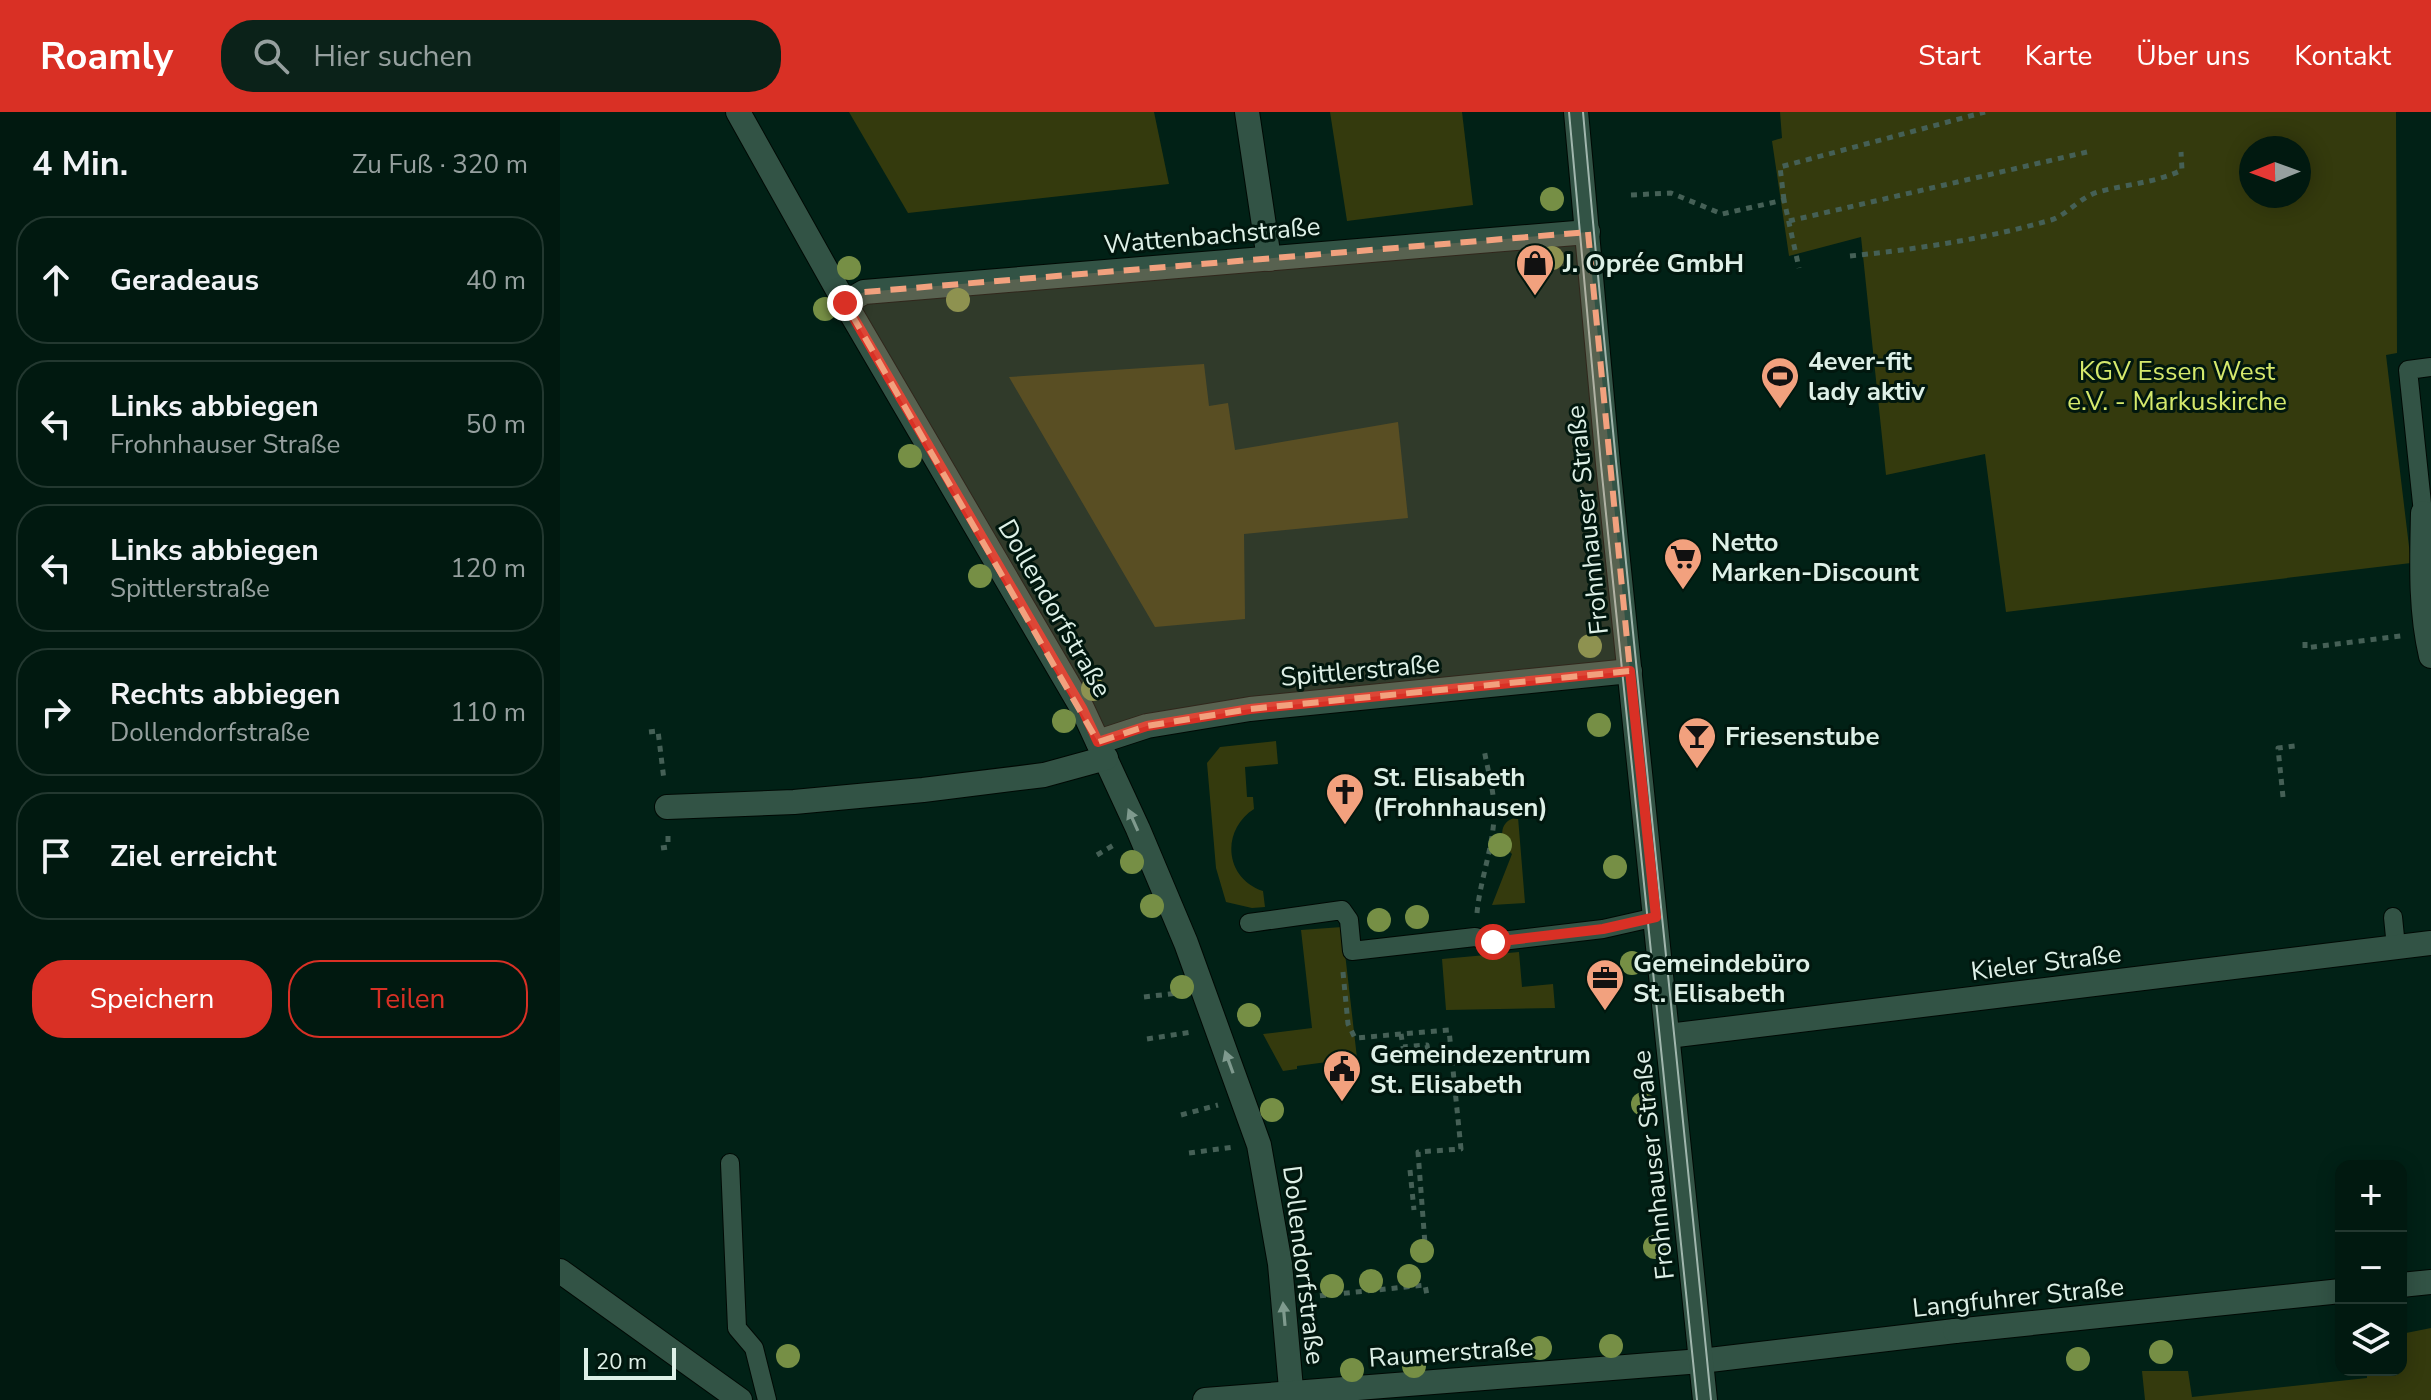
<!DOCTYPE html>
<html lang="de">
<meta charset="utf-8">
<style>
body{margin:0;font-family:"Nunito Sans",sans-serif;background:#0b2219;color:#f1f3f6}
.controls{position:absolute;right:24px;bottom:24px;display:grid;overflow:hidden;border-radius:16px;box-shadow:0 4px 20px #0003}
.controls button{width:72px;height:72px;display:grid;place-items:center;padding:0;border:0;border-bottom:2px solid #233830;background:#011910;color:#f1f3f6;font:40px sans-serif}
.compass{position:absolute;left:1679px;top:24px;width:72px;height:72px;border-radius:50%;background:#011910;box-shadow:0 4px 20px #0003;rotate:269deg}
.scale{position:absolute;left:24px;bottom:20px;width:92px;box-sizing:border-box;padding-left:8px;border:4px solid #def0e7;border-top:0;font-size:22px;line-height:28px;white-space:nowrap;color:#def0e7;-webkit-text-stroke:6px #01170e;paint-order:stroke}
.stop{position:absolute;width:24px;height:24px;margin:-18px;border:6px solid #d93025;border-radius:50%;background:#fff}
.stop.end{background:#d93025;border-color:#fff;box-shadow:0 2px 8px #0008}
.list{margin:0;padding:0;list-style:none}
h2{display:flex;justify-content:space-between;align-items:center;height:104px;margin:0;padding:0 32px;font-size:34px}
h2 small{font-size:26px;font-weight:400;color:#96a09f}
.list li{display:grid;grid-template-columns:52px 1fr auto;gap:24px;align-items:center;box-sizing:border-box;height:128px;margin:0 16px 16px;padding:0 16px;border:2px solid #233830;border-radius:32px}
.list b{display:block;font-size:30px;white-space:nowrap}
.list p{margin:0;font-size:26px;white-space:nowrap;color:#96a09f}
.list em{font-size:26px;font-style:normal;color:#96a09f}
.actions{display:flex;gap:16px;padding:24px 32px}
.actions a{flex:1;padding:18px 0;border:2px solid #d93025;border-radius:32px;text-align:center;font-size:28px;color:#d93025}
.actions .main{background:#d93025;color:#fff}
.icon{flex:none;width:44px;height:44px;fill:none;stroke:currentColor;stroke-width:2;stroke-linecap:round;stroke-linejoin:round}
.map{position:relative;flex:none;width:1871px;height:1288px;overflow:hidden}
header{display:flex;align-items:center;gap:48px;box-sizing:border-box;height:112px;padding:0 40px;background:#d93025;color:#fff}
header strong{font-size:38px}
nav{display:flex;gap:44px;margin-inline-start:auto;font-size:28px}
.search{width:560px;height:72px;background:#0b2219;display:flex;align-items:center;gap:20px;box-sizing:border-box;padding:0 28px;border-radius:32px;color:#96a09f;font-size:30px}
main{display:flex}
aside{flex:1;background:#011910}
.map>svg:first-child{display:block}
</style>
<header>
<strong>Roamly</strong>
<div class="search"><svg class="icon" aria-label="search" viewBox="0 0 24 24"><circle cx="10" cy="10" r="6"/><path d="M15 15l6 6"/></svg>Hier suchen</div>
<nav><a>Start</a><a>Karte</a><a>Über uns</a><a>Kontakt</a></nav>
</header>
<main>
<aside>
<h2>4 Min.<small>Zu Fuß · 320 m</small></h2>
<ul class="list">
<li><svg class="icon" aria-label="ahead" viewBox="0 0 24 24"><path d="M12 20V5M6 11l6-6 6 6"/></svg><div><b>Geradeaus</b></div><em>40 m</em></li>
<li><svg class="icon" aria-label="left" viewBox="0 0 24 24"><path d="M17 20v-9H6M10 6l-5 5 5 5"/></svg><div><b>Links abbiegen</b><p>Frohnhauser Straße</p></div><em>50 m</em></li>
<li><svg class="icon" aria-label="left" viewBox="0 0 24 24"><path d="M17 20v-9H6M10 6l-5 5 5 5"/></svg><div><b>Links abbiegen</b><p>Spittlerstraße</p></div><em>120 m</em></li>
<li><svg class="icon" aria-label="right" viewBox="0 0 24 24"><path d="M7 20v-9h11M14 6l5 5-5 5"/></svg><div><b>Rechts abbiegen</b><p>Dollendorfstraße</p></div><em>110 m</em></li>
<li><svg class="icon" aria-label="arrive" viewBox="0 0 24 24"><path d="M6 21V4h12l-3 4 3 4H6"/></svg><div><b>Ziel erreicht</b></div></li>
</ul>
<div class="actions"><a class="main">Speichern</a><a>Teilen</a></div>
</aside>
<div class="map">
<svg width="1871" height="1288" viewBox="0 0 1871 1288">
<rect width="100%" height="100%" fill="#012116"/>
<!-- green -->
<g fill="#343a0d" fill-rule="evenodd">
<path d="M289,0H594L609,72L348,101Z"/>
<path d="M770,0H902L913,93L787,109Z"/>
<path d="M1220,0H1836L1837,241L1826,243L1851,451L1446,500L1425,342L1326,363L1301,125L1229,144L1212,29L1222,26ZM1691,36H1739V84H1691Z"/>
<path d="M644,252L649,294L668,291L675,338L838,310L848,406L684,422L685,507L595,515L449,265Z"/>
<path d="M716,629L718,652L685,655L687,685H693L694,697C661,718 664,766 703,779L705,795L692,796L666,790L656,756L647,651L660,635Z"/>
<path d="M958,705L965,791L932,793L952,742C940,730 936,709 958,705Z"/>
<path d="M782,815L797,946L737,954V957L723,959L703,922L752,916L741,818Z"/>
<path d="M959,840L962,875L993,872L995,896L886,898L882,847Z"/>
<path d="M1871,1216V1288H1585L1582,1259H1628L1632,1285L1807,1266V1258H1841V1222Z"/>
</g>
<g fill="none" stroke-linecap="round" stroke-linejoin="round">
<!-- service casing -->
<g stroke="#000904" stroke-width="20">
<g id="service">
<path d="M1871,255L1848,258L1863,401L1871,400"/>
<path d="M1833,805L1836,835"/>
<path d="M689,811L782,798L789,808L792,839L915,825L933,830L1043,817L1096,805"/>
<path d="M170,1051L177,1216L194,1236L207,1288"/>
</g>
</g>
<!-- pedestrian casing -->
<g stroke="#000904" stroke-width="26">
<path id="pedestrian" d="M1141,1249L1395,1219"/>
</g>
<!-- minor casing -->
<g stroke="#000904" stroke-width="26">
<g id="minor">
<path d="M178,0L285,191L522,596L578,717L626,831L699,1033L720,1152L732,1288"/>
<path d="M687,0L709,147"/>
<path d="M285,191L304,180L1028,120"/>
<path d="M1863,401C1862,450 1860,497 1871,544"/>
<path d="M538,630L587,614L690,597L1070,559"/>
<path d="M107,695L234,690L363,678L484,663L546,646"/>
<path d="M1108,924L1871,831"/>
<path d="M0,1159L180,1288"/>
<path d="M1841,1173L1871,1170"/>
<path d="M1395,1219L1781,1179"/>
<path d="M645,1288L1141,1249"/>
</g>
</g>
<!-- secondary casing -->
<g stroke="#000904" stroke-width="26">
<path id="secondary" d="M1016,0L1048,352L1145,1288"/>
</g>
<!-- path -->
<g stroke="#456056" stroke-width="5" stroke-dasharray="6 6" stroke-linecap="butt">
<path d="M1071,83L1111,81L1162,102L1224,88L1239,156"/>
<path d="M1224,88L1220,55L1425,0"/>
<path d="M1229,109L1527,40"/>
<path d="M1290,144C1358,137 1425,127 1491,108C1507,103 1520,85 1538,80C1567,72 1595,71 1622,58L1621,40"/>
<path d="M1745,530V536L1841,524"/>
<path d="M89,620L98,619L104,668"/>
<path d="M1723,685L1718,636L1735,634"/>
<path d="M101,736L108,735V722"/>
<path d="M537,743L557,731"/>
<path d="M917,801C920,766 936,729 934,693C933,675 927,655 924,637"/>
<path d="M783,860L788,912L795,926L889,918L901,1037L858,1040L866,1145L860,1146"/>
<path d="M584,885L618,881"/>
<path d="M841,922L843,935L867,933L869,945"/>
<path d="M587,927L632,920"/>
<path d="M621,1003L658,993"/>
<path d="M629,1041L674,1035"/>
<path d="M850,1058L854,1098"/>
<path d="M748,1185L865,1173L867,1183"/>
</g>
<!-- service -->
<use href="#service" stroke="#325345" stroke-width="18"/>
<!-- pedestrian -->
<use href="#pedestrian" stroke="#325345" stroke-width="24"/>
<!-- minor -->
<use href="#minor" stroke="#325345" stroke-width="24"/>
<!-- secondary -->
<use href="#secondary" stroke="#325345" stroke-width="24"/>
<!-- tram -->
<g stroke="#a1b7ae" stroke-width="2">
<path d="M1009,0L1041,353L1137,1288"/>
<path d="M1023,0C1061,430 1109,859 1151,1288"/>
</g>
</g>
<!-- trees -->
<g fill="#768f45">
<circle cx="992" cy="87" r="12"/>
<circle cx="992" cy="146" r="12"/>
<circle cx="289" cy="156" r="12"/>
<circle cx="398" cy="188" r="12"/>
<circle cx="265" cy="197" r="12"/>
<circle cx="350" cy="344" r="12"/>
<circle cx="420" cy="464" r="12"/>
<circle cx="1030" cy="534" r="12"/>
<circle cx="533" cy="577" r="12"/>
<circle cx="504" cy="609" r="12"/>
<circle cx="1039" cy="613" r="12"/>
<circle cx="940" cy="733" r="12"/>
<circle cx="572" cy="750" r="12"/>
<circle cx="1055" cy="755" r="12"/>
<circle cx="592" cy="794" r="12"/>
<circle cx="857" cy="805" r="12"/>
<circle cx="819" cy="808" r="12"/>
<circle cx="1072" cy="851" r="12"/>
<circle cx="622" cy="875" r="12"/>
<circle cx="689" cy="903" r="12"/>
<circle cx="1083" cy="992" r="12"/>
<circle cx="712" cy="998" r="12"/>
<circle cx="1095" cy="1135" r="12"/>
<circle cx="862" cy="1139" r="12"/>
<circle cx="849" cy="1164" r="12"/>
<circle cx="811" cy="1169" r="12"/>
<circle cx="772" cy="1174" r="12"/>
<circle cx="1051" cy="1234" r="12"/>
<circle cx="980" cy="1236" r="12"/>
<circle cx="1601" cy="1240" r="12"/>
<circle cx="228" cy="1244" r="12"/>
<circle cx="1518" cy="1247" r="12"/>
<circle cx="854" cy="1254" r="12"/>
<circle cx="792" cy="1258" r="12"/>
</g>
<!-- one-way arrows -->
<defs><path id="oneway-solid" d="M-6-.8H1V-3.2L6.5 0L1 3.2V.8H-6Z" transform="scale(2)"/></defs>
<g fill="#7f9a8e">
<use href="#oneway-solid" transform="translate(573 708) rotate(-114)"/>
<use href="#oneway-solid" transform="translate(669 950) rotate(-110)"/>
<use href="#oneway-solid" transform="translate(724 1202) rotate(-95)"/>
</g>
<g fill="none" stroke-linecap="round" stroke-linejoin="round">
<!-- route -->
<path stroke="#d93025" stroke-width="10" d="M285,191L522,596L538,630L587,614L690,597L1070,559L1096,805L1043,817L933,830"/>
</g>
<!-- marked area -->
<path fill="#f2a17e" fill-opacity="0.2" stroke="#f2a17e" stroke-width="6" stroke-dasharray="16 10" stroke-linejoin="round" d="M1028,120L1070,559L690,597L587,614L538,630L285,191L304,180Z"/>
<!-- icons -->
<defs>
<g id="shop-pin" transform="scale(2)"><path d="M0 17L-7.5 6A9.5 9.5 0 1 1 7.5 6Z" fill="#f2a17e" stroke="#01170e"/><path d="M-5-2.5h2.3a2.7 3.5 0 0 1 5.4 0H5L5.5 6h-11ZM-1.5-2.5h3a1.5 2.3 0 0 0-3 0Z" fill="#111"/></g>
<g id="stadium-pin" transform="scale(2)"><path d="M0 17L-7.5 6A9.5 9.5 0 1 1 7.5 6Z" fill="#f2a17e" stroke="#01170e"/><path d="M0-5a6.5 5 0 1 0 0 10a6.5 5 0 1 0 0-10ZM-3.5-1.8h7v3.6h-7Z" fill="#111"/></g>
<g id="supermarket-pin" transform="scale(2)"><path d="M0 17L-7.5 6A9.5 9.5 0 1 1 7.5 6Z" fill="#f2a17e" stroke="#01170e"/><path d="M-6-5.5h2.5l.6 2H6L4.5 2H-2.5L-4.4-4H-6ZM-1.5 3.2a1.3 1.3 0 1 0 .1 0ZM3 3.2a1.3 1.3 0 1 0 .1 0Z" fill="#111"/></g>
<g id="bar-pin" transform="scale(2)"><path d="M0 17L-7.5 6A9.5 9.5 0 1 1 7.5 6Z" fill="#f2a17e" stroke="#01170e"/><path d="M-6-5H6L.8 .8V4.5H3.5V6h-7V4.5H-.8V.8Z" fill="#111"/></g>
<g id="church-pin" transform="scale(2)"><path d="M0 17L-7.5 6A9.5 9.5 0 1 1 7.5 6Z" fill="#f2a17e" stroke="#01170e"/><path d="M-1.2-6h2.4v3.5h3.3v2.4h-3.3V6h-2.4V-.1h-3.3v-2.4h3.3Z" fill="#111"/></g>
<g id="office-pin" transform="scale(2)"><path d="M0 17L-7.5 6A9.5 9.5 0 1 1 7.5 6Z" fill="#f2a17e" stroke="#01170e"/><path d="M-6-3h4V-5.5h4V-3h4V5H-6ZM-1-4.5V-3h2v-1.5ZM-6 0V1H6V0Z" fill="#111"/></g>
<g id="civic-pin" transform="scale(2)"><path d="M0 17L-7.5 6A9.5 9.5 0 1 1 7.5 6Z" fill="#f2a17e" stroke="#01170e"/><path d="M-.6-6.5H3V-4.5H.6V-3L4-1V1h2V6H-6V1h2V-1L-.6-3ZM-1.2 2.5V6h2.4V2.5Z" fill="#111"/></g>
</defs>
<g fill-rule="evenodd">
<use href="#shop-pin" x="975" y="151"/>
<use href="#stadium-pin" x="1220" y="264"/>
<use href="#supermarket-pin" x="1123" y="445"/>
<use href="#bar-pin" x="1137" y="624"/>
<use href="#church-pin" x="785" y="680"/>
<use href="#office-pin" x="1045" y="866"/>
<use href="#civic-pin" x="782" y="957"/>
</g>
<g text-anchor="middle" stroke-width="6" stroke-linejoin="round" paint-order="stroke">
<!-- street labels -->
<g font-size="26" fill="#def0e7" stroke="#01170e">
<text transform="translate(652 123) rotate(-5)" y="9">Wattenbachstraße</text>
<text transform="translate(1027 408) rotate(-96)" y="9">Frohnhauser Straße</text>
<text transform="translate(495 496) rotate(60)" y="9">Dollendorfstraße</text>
<text transform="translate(800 558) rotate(-5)" y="9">Spittlerstraße</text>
<text transform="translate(1486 850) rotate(-7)" y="9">Kieler Straße</text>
<text transform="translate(1093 1053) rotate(-96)" y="9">Frohnhauser Straße</text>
<text transform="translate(744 1153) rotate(83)" y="9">Dollendorfstraße</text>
<text transform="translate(1458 1185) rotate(-6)" y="9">Langfuhrer Straße</text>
<text transform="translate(891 1240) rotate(-4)" y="9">Raumerstraße</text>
</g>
<!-- poi labels -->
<g font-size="26" font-weight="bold" fill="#def0e7" stroke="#01170e" text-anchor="start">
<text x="1003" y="160">J. Oprée GmbH</text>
<text x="1248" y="258">4ever-fit<tspan x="1248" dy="30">lady aktiv</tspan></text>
<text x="1151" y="439">Netto<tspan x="1151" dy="30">Marken-Discount</tspan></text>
<text x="1165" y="633">Friesenstube</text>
<text x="813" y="674">St. Elisabeth<tspan x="813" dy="30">(Frohnhausen)</tspan></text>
<text x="1073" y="860">Gemeindebüro<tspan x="1073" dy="30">St. Elisabeth</tspan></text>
<text x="810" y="951">Gemeindezentrum<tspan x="810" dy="30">St. Elisabeth</tspan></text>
</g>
<!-- park labels -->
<g font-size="26" fill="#d5e96c" stroke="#01170e">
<text x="1617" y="268">KGV Essen West<tspan x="1617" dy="30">e.V. - Markuskirche</tspan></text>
</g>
</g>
</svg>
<div class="controls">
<button>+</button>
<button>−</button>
<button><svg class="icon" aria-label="layers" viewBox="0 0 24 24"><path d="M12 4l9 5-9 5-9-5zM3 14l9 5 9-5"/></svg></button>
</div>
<svg class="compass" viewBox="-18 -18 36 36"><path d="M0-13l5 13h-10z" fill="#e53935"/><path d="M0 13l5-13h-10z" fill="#96a09f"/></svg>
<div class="scale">20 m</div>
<div class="stop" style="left:933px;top:830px"></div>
<div class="stop end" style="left:285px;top:191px"></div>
</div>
</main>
